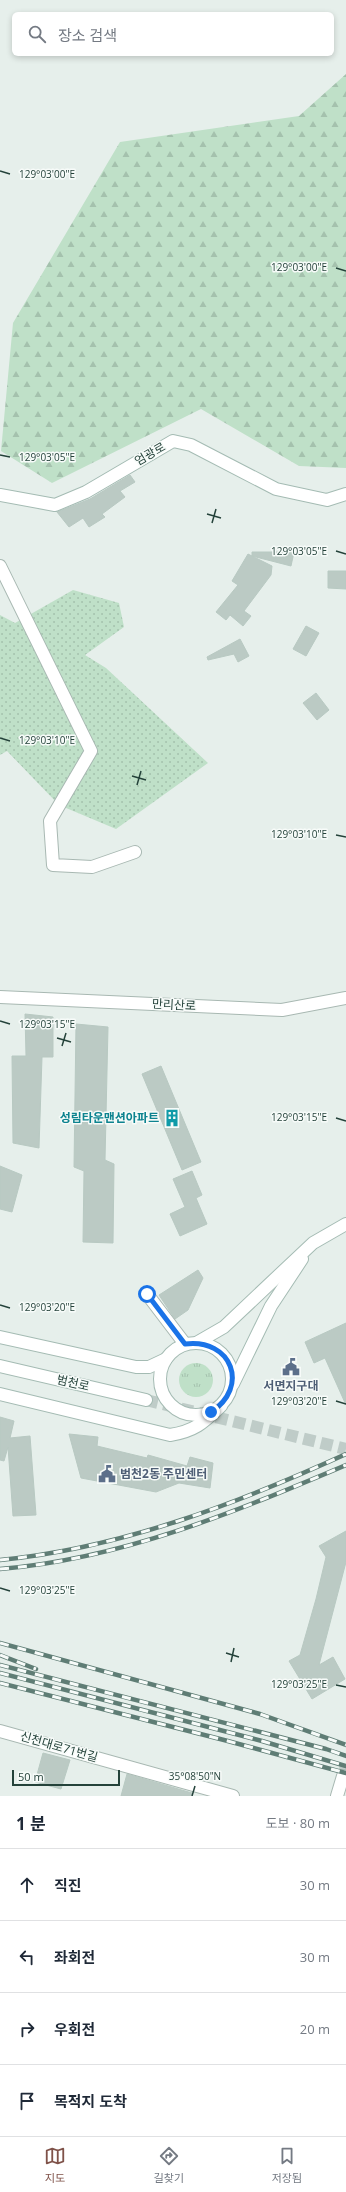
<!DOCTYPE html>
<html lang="ko">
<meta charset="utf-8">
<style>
body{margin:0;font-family:"Open Sans","Noto Sans KR",sans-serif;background:#f2f2f3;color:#1f2937}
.scale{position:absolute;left:12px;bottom:10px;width:108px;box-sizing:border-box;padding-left:4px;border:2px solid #24423a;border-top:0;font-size:11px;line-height:14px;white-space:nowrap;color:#24423a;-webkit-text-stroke:3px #f7fbf9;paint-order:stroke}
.stop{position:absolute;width:12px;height:12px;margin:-9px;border:3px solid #1a73e8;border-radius:50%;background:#fff}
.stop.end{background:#1a73e8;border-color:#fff;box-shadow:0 1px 4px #0008}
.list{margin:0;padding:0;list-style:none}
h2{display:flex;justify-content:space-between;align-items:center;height:52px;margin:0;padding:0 16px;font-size:17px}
h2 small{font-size:13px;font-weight:400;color:#747a83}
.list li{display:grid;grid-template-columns:26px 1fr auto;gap:12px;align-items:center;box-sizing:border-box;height:72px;padding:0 16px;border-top:1px solid #e0e1e3}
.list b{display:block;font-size:15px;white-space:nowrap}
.list em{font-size:13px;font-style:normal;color:#747a83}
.icon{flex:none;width:22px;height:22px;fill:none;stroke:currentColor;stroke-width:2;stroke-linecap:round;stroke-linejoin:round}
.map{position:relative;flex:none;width:346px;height:1796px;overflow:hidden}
.search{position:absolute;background:#fff;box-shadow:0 2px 6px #0003;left:12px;right:12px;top:12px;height:44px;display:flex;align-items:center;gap:10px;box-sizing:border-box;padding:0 14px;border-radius:6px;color:#747a83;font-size:15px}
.sheet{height:340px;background:#fff}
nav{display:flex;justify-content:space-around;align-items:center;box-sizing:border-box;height:56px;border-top:1px solid #e0e1e3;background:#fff;font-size:11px;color:#747a83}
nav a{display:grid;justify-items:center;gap:2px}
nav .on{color:#7f5249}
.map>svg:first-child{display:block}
</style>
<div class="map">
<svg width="346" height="1796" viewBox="0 0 346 1796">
<defs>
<pattern id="grass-tufts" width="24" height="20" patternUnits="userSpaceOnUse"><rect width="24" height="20" fill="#bfe0c8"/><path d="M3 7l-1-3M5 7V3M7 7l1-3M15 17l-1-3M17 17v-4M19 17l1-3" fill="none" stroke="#a4c1ad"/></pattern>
<pattern id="forest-firs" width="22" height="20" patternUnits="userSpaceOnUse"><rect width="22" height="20" fill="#bfe0c8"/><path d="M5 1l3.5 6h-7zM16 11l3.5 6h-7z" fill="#a4c1ad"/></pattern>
<pattern id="park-dots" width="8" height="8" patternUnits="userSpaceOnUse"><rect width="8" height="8" fill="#bfe0c8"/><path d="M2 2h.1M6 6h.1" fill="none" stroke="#a4c1ad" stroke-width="1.8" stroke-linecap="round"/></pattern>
</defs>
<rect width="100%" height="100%" fill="#e6efeb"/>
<!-- grass -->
<circle fill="url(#grass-tufts)" cx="196" cy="1380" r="17"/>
<!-- forest -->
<path fill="url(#forest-firs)" d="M346,74V468L299,466L201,409L52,483L1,451L13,323L120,142L299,116Z"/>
<!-- park -->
<path fill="url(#park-dots)" d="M73,590L119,603L124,627L85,655L106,668L208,763L116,829L59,805L7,751L0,755V615L15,623Z"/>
<!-- building -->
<g fill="#bbcac4" stroke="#b8c9c2">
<path d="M130,475L135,482L120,491L125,497L102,514L105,517L89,527L83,518L69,527L57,512L90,499Z"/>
<path d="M252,552H294L291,566L252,556Z"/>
<path d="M248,554L272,566L271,575L244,611L251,616L243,626L230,615L226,620L216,612L238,585L232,581Z"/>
<path d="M328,571H346V589L328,588Z"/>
<path d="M306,626L319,633L306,656L293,649Z"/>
<path d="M240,639L249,656L238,662L234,654L208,660L207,657Z"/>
<path d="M316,693L329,710L317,720L303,703Z"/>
<path d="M25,1014L53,1017V1057H42L39,1148L13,1143L12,1056H26Z"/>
<path d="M76,1024L108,1027L105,1160L114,1164L113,1243L83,1242L84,1171L74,1167Z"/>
<path d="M161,1066L201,1162L182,1170L142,1074Z"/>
<path d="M0,1166L22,1175L12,1212L0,1209Z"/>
<path d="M192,1171L202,1195L196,1198L207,1224L180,1236L170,1214L185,1207L173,1179Z"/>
<path d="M198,1270L203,1278L188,1310L175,1319L159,1295Z"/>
<path d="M346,1323V1405L325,1358L314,1363L305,1342Z"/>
<path d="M0,1417L14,1421L10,1438L30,1436L36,1515L13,1516L8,1447L4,1461L0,1460Z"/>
<path d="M69,1434L98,1437L97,1446L147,1458L148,1455L187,1466L190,1457L213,1463L210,1488L179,1483L156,1492L81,1478Z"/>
<path d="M346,1531V1562L319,1665L333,1657L345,1679L312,1699L289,1661L300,1655L316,1599L326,1557L319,1546Z"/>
<path d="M43,1753L70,1760L61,1789L35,1782Z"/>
<path d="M127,1774L192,1793V1796H121Z"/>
</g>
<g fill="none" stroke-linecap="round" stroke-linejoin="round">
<!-- minor-tunnel -->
<path stroke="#bfccc8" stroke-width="12" stroke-dasharray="12 6" stroke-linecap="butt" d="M343,1776L346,1766"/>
<!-- secondary-tunnel -->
<path stroke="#bfccc8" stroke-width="12" stroke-dasharray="12 6" stroke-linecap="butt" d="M146,1400L346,1449"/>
<!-- minor casing -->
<g stroke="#a8b8b2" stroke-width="14">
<g id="minor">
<path d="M0,566L91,751L50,821L53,865L92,867L135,852"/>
<path d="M147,1294L185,1344"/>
<path d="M0,1731L233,1796"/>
<path d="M337,1796L343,1776"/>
</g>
</g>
<!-- tertiary casing -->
<g stroke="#a8b8b2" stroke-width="14">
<path id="tertiary" d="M0,997L282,1010L346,998"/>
</g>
<!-- secondary casing -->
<g stroke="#a4bbb3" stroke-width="14">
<g id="secondary">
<path d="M0,495L55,505L86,492L173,441L191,445L276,489L327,500L346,494"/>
<path d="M0,1337L136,1367H149L166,1359"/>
<path d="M198,1342L224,1327L313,1243L346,1224"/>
<circle cx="196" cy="1379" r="36"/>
<path d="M0,1366L146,1400"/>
<path d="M233,1384L271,1306L302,1259"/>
<path d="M0,1394L170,1435C195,1431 203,1423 221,1406"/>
</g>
</g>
<!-- minor -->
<use href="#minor" stroke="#fff" stroke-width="12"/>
<!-- tertiary -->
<use href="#tertiary" stroke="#fff" stroke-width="12"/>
<!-- secondary -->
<use href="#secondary" stroke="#fff" stroke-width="12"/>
<!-- rail casing -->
<g stroke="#5f7d75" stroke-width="4.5">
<g id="rail">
<path d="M0,1560C122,1548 236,1504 346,1454"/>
<path d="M0,1569C122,1559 235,1512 346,1465"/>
<path d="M0,1643L260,1714L346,1745"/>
<path d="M0,1655L36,1669"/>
<path d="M0,1665L326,1749L346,1756"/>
<path d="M0,1673L262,1741L346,1766"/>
<path d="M0,1683L224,1740L346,1773"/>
</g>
</g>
<!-- rail -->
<use href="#rail" stroke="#f7fbf9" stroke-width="3" stroke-dasharray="9" stroke-linecap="butt"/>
</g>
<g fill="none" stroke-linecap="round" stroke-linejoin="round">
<!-- route -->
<path stroke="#1a73e8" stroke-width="5" d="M147,1294L185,1344C232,1338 250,1387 211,1412"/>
</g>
<!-- ticks -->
<path fill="none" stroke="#24423a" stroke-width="1.5" d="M0,171L10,174M336,268L346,271M0,455L10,457M207,514L221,518M212,523L216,509M336,551L346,554M0,738L10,741M132,776L146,780M137,785L141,771M336,835L346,837M0,1021L10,1024M57,1038L71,1042M62,1046L66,1033M336,1118L346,1121M0,1305L10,1308M336,1401L346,1404M0,1588L10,1591M226,1653L239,1657M231,1662L234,1648M336,1685L346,1687M192,1796L195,1786"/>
<!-- icons -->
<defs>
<g id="building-bare" transform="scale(1.38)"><path d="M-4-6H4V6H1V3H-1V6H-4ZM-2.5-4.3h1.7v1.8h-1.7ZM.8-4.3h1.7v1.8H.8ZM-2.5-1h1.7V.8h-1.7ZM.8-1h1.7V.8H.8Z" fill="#0f9aa8" stroke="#f7fbf9" stroke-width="2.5" paint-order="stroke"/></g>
<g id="civic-bare" transform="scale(1.38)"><path d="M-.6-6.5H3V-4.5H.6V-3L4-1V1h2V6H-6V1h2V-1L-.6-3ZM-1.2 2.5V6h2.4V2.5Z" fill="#5c6f8a" stroke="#f7fbf9" stroke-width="2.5" paint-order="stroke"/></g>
</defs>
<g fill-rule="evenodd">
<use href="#building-bare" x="172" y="1118"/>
<use href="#civic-bare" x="291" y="1367"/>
<use href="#civic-bare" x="107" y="1474"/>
</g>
<g text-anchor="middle" stroke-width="3" stroke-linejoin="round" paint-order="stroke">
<!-- street labels -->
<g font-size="12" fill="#24423a" stroke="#f7fbf9">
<text transform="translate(150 454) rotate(-30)" y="4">엄광로</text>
<text transform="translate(174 1005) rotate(3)" y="4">만리산로</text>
<text transform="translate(73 1383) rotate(13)" y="4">범천로</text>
<text transform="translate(59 1747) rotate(16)" y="4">신천대로71번길</text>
</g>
<!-- culture labels -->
<g font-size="12" font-weight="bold" fill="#0d838f" stroke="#f7fbf9" text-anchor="end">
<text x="159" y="1122">성림타운맨션아파트</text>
</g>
<!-- service labels -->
<g font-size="12" font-weight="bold" fill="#4e5e75" stroke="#f7fbf9">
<text x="291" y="1390">서면지구대</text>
<text x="120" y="1478" text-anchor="start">범천2동 주민센터</text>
</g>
</g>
<g font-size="10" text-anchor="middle" fill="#24423a" stroke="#f7fbf9" stroke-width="3" stroke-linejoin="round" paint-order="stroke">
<text x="47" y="178">129°03'00"E</text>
<text x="299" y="271">129°03'00"E</text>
<text x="47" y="461">129°03'05"E</text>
<text x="299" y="555">129°03'05"E</text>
<text x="47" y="744">129°03'10"E</text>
<text x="299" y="838">129°03'10"E</text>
<text x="47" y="1028">129°03'15"E</text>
<text x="299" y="1121">129°03'15"E</text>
<text x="47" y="1311">129°03'20"E</text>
<text x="299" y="1405">129°03'20"E</text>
<text x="47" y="1594">129°03'25"E</text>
<text x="299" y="1688">129°03'25"E</text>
<text x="195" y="1780">35°08'50"N</text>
</g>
</svg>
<div class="scale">50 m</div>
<div class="stop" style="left:147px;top:1294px"></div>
<div class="stop end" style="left:211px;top:1412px"></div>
<div class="search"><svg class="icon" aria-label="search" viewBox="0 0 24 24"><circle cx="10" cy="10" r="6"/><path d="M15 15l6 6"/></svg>장소 검색</div>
</div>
<section class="sheet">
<h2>1 분<small>도보 · 80 m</small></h2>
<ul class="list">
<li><svg class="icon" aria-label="ahead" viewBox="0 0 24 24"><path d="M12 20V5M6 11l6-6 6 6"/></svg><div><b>직진</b></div><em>30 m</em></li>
<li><svg class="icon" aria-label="left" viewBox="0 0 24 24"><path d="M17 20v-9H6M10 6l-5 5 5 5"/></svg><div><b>좌회전</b></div><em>30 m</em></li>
<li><svg class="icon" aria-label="right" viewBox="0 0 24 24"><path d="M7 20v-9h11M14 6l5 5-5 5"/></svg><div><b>우회전</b></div><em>20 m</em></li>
<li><svg class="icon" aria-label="arrive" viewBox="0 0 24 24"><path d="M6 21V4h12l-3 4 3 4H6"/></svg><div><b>목적지 도착</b></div></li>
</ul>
</section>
<nav>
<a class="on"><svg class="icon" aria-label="map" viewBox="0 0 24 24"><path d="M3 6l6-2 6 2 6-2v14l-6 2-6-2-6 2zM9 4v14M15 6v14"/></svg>지도</a>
<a><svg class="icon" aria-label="directions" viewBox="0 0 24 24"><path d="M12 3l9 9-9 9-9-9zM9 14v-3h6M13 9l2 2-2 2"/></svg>길찾기</a>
<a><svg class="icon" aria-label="saved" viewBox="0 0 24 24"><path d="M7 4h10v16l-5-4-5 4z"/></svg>저장됨</a>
</nav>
